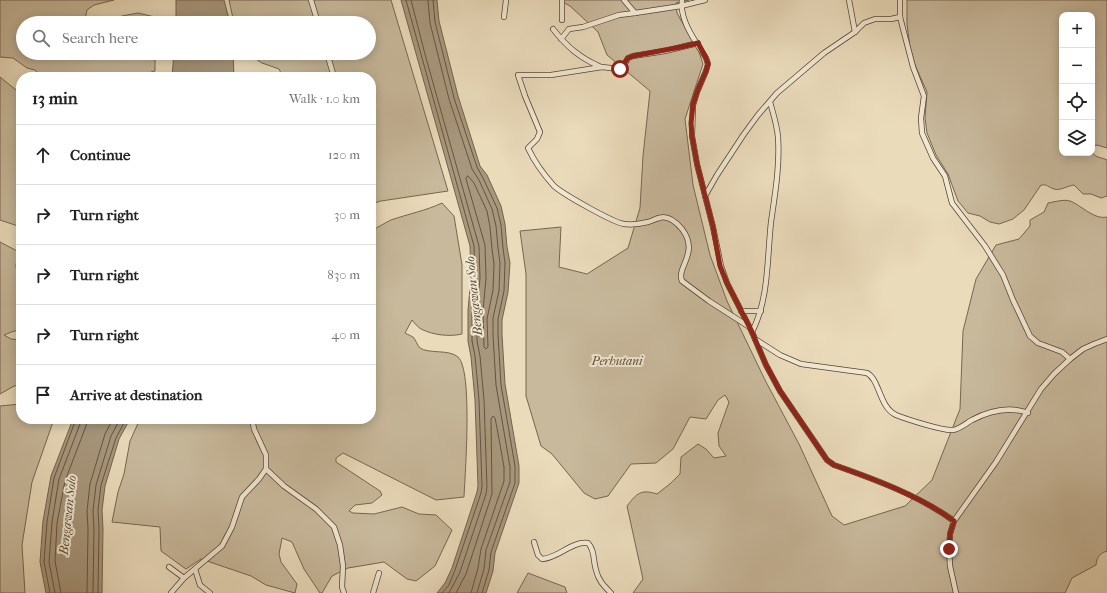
<!DOCTYPE html>
<meta charset="utf-8">
<style>
body{margin:0;font-family:"IM FELL French Canon",serif;background:#f6f6f6;color:#222}
.controls{position:absolute;right:12px;top:12px;display:grid;overflow:hidden;border-radius:8px;box-shadow:0 2px 10px #0003}
.controls button{width:36px;height:36px;display:grid;place-items:center;padding:0;border:0;border-bottom:1px solid #e0e0e0;background:#fff;color:#222;font:20px sans-serif}
.stop{position:absolute;width:12px;height:12px;margin:-9px;border:3px solid #8f2418;border-radius:50%;background:#fff}
.stop.end{background:#8f2418;border-color:#fff;box-shadow:0 1px 4px #0008}
.list{margin:0;padding:0;list-style:none}
h2{display:flex;justify-content:space-between;align-items:center;height:52px;margin:0;padding:0 16px;font-size:17px}
h2 small{font-size:13px;font-weight:400;color:#767676}
.list li{display:grid;grid-template-columns:26px 1fr auto;gap:12px;align-items:center;box-sizing:border-box;height:60px;padding:0 16px;border-top:1px solid #e0e0e0}
.list b{display:block;font-size:15px;white-space:nowrap}
.list em{font-size:13px;font-style:normal;color:#767676}
.icon{flex:none;width:22px;height:22px;fill:none;stroke:currentColor;stroke-width:2;stroke-linecap:round;stroke-linejoin:round}
.map{position:relative;flex:none;width:1107px;height:593px;overflow:hidden}
.search{position:absolute;background:#fff;box-shadow:0 2px 10px #0003;left:16px;top:16px;width:360px;height:44px;display:flex;align-items:center;gap:10px;box-sizing:border-box;padding:0 14px;border-radius:22px;color:#767676;font-size:15px}
.panel{position:absolute;background:#fff;box-shadow:0 2px 10px #0003;left:16px;top:72px;width:360px;height:352px;border-radius:16px}
.map>svg:first-child{display:block}
</style>
<div class="map">
<svg width="1107" height="593" viewBox="0 0 1107 593">
<rect width="100%" height="100%" fill="#eadbbb"/>
<filter id="stains"><feTurbulence type="fractalNoise" baseFrequency=".005" numOctaves="4"/><feColorMatrix values="0 0 0 0 .2 0 0 0 0 .09 0 0 0 0 .02 0 0 0 .5 -.17"/></filter>
<radialGradient id="worn" r=".72"><stop offset=".6" stop-color="#630" stop-opacity="0"/><stop offset="1" stop-color="#630" stop-opacity=".3"/></radialGradient>
<!-- green -->
<g fill="#c8b99c" stroke="#766650">
<path d="M0,0H114L94,5L87,10L85,19L87,23H23V53H155V71L138,76L102,75L98,77H42L35,70L27,68L13,58L0,57Z"/>
<path d="M229,0H391L448,191L381,201L371,204V77H283L279,69L262,63L246,53H369V23H234Z"/>
<path d="M559,0H689L676,3L677,13L699,52L703,64L685,119L693,185L710,255L727,301L765,380L799,444L832,516L844,525L905,506L932,480L960,409L963,331L976,279L996,245L1019,239L1030,226V220L1044,212L1048,203C1054,202 1064,199 1070,201C1081,205 1094,220 1107,217V551C1100,553 1097,557 1096,565L1072,578L1065,593H633L643,579L627,506C637,493 641,489 657,494L671,483L680,474L681,457L698,444L706,449L714,458L726,456L719,446L718,433L729,402L725,395L718,400L706,419L690,417L673,449L656,463L631,464L608,496L595,499L584,493L552,454L541,446L526,396V274L520,231L561,227L559,267L587,274L628,248L640,208L643,156L650,91L607,55L598,32L570,6Z"/>
<path d="M907,0H1107V148L1097,145L1092,146V148V15H1062V153H1092V151C1094,158 1101,157 1107,160V196L1101,198L1091,194H1083L1074,185C1067,186 1060,191 1054,189C1048,187 1047,184 1041,185L1024,210L1013,219L999,224L990,222L980,216L968,213L958,201L948,174L936,155L927,133L925,118L927,92L915,65L910,48L907,24Z"/>
<path d="M138,13L155,17V23H104L122,16Z"/>
<path d="M0,77L21,94V227L0,220Z"/>
<path d="M442,203L454,216L462,265V334C449,337 433,335 421,329C418,327 414,323 412,320L405,333C407,334 411,336 413,337C416,340 417,345 420,348C428,354 449,349 458,357C473,370 465,475 464,497L436,500L343,453L336,458V462L380,491L382,495L372,503L355,505L349,511L353,513L374,514L402,507L419,514L436,515L452,530L435,566L416,581L407,579L384,562L348,568L332,576L322,593H320L304,569L292,542L282,538L279,554L281,562L297,584L295,593L266,585L251,576L201,559L186,569L161,551L160,527L112,522L118,492L124,474L130,441L140,419H371V230C378,228 384,223 391,220C408,214 425,211 442,203Z"/>
<path d="M0,242L19,252L16,265L17,275L21,277V331H14L4,335L11,339L21,340V385L14,386L0,394Z"/>
<path d="M21,404V419H54L32,482L22,545L25,593H0V406Z"/>
<path d="M528,573L565,587L567,593H517Z"/>
</g>
<!-- water -->
<g fill="#a7977c" stroke="#73624c">
<path d="M176,0H224L230,23H176Z"/>
<path d="M401,0H437L439,21L458,96L480,166L487,175L501,206L505,224L507,247L510,263L508,292L502,320V335L505,384L519,466V483L495,553L493,571L486,593H437L445,583L452,568L477,492L478,486L475,400L471,357L468,341V310L471,278L470,246Z"/>
<path d="M174,53H233L234,77H172Z"/>
<path d="M73,419H130L119,439L105,486L102,510L103,529L102,593H46L40,562L43,521L51,476Z"/>
</g>
<g fill="none" stroke-linecap="round" stroke-linejoin="round">
<!-- shore -->
<g stroke="#665440" stroke-width="1">
<path d="M406,0L474,246L475,278L472,310V341L475,356L479,400L482,486L481,493L455,570L449,585L442,593"/>
<path d="M411,0L426,58L479,246L480,278L477,310V341L480,356L484,400L487,487L486,494L460,572L449,593"/>
<path d="M428,0L430,23L449,99L472,169L479,180L492,209L496,226L498,248L500,263L499,291L493,318V335L496,385L510,467V482L486,550L484,569L477,593"/>
<path d="M433,0L435,22L454,98L477,167L483,178L497,208L501,225L503,248L505,263L504,291L498,319V335L501,385L515,466V483L491,552L489,570L482,593"/>
<path d="M468,176L474,183L487,211L490,227L492,249L494,264L493,290L487,319L488,347L486,349L484,347L483,311L486,278L485,245L466,179Z"/>
<path d="M50,593L44,562L47,522L54,478L76,419"/>
<path d="M55,593L49,562L52,522L59,479L80,424L81,419"/>
<path d="M61,593L55,561L57,523L65,481L86,426L87,419"/>
<path d="M87,593L88,529L87,511L90,484L105,434L113,419"/>
<path d="M93,593L94,529L93,511L96,485L111,436L120,419"/>
<path d="M98,593L99,528L98,510L101,485L116,438L126,419"/>
<path d="M456,593L466,574L492,494L491,419L493,416L495,418L497,428L504,467V481L481,549L478,568L471,593"/>
</g>
<!-- minor casing -->
<g stroke="#564431" stroke-width="6">
<g id="minor">
<path d="M311,0L318,23"/>
<path d="M624,0L635,13L681,6L705,0"/>
<path d="M682,0C679,20 696,42 706,58L708,64L706,71L697,92L693,105L692,136L697,164L713,227L721,266L727,283L752,332L766,365L780,391L827,460L834,465C874,479 920,496 954,521"/>
<path d="M849,0L855,32"/>
<path d="M900,0V17L913,67L924,96L921,118L922,133L933,158L945,176L952,203L985,246L1003,275L1013,300L1030,336L1038,343L1062,352L1070,359"/>
<path d="M504,17L506,0"/>
<path d="M562,20V0"/>
<path d="M553,29C567,47 580,58 601,67"/>
<path d="M561,39L569,29L583,27L619,15L635,13"/>
<path d="M698,43L665,51L633,56L628,58L623,67L619,69L602,67L551,75H518L525,96L540,132L537,139L528,148C534,161 545,176 554,186C563,194 612,222 624,224C632,225 640,224 648,222C652,221 655,219 659,218C668,215 677,223 682,229C700,253 676,267 682,281L709,301L748,326"/>
<path d="M327,53L334,77"/>
<path d="M705,196L717,175L744,134L758,115L777,93L824,53L855,32L864,23L875,19H891L900,17"/>
<path d="M741,311H761"/>
<path d="M752,332C769,299 767,259 771,222C775,194 780,166 778,137C777,125 773,113 770,102"/>
<path d="M755,339L780,355L801,364L867,373C880,380 879,407 896,415C906,419 943,431 953,430C960,429 965,424 972,420C989,411 1009,406 1028,413"/>
<path d="M266,469L284,486L316,509L334,527L340,545L343,566L342,587L344,593"/>
<path d="M534,542L538,555L542,559C559,558 571,541 588,543C595,550 593,561 596,570C598,580 604,586 611,593"/>
<path d="M169,567L184,578"/>
<path d="M195,569L200,585L210,593"/>
<path d="M171,593L184,578L222,546L232,527L242,497L259,479L266,469V455L254,429L252,419"/>
<path d="M373,593L379,573"/>
<path d="M956,593L950,566L949,549L950,534L954,521L996,462L1041,389L1054,374L1070,359L1083,349L1094,344L1107,339"/>
</g>
</g>
<!-- minor -->
<use href="#minor" stroke="#f1e8d3" stroke-width="4.5"/>
</g>
<g fill="none" stroke-linecap="round" stroke-linejoin="round">
<!-- route -->
<path stroke="#8f2418" stroke-width="5" d="M620,69L628,58L633,56L681,47L698,43L706,58L708,64L706,71L697,92L693,105L691,123L692,136L697,164L713,227L720,266L727,283L752,332L766,365L780,391L827,460L834,465C874,479 920,496 954,521L950,534L949,549"/>
</g>
<g text-anchor="middle" stroke-width="4" stroke-linejoin="round" paint-order="stroke">
<!-- park labels -->
<g font-size="12" font-style="italic" fill="#5d4c39" stroke="#f1e8d3">
<text x="617" y="365">Perhutani</text>
</g>
<!-- water labels -->
<g font-size="13" font-style="italic" fill="#5f4e39" stroke="#f1e8d3">
<text transform="translate(473 296) rotate(-96)" y="5">Bengawan Solo</text>
<text transform="translate(67 515) rotate(-84)" y="5">Bengawan Solo</text>
</g>
</g>
<rect width="100%" height="100%" filter="url(#stains)"/>
<rect width="100%" height="100%" fill="url(#worn)"/>
</svg>
<div class="controls">
<button>+</button>
<button>−</button>
<button><svg class="icon" aria-label="locate" viewBox="0 0 24 24"><circle cx="12" cy="12" r="6"/><path d="M12 2v4M12 18v4M2 12h4M18 12h4"/></svg></button>
<button><svg class="icon" aria-label="layers" viewBox="0 0 24 24"><path d="M12 4l9 5-9 5-9-5zM3 14l9 5 9-5"/></svg></button>
</div>
<div class="stop" style="left:620px;top:69px"></div>
<div class="stop end" style="left:949px;top:549px"></div>
<div class="search"><svg class="icon" aria-label="search" viewBox="0 0 24 24"><circle cx="10" cy="10" r="6"/><path d="M15 15l6 6"/></svg>Search here</div>
<section class="panel">
<h2>13 min<small>Walk · 1.0 km</small></h2>
<ul class="list">
<li><svg class="icon" aria-label="ahead" viewBox="0 0 24 24"><path d="M12 20V5M6 11l6-6 6 6"/></svg><div><b>Continue</b></div><em>120 m</em></li>
<li><svg class="icon" aria-label="right" viewBox="0 0 24 24"><path d="M7 20v-9h11M14 6l5 5-5 5"/></svg><div><b>Turn right</b></div><em>30 m</em></li>
<li><svg class="icon" aria-label="right" viewBox="0 0 24 24"><path d="M7 20v-9h11M14 6l5 5-5 5"/></svg><div><b>Turn right</b></div><em>830 m</em></li>
<li><svg class="icon" aria-label="right" viewBox="0 0 24 24"><path d="M7 20v-9h11M14 6l5 5-5 5"/></svg><div><b>Turn right</b></div><em>40 m</em></li>
<li><svg class="icon" aria-label="arrive" viewBox="0 0 24 24"><path d="M6 21V4h12l-3 4 3 4H6"/></svg><div><b>Arrive at destination</b></div></li>
</ul>
</section>
</div>
